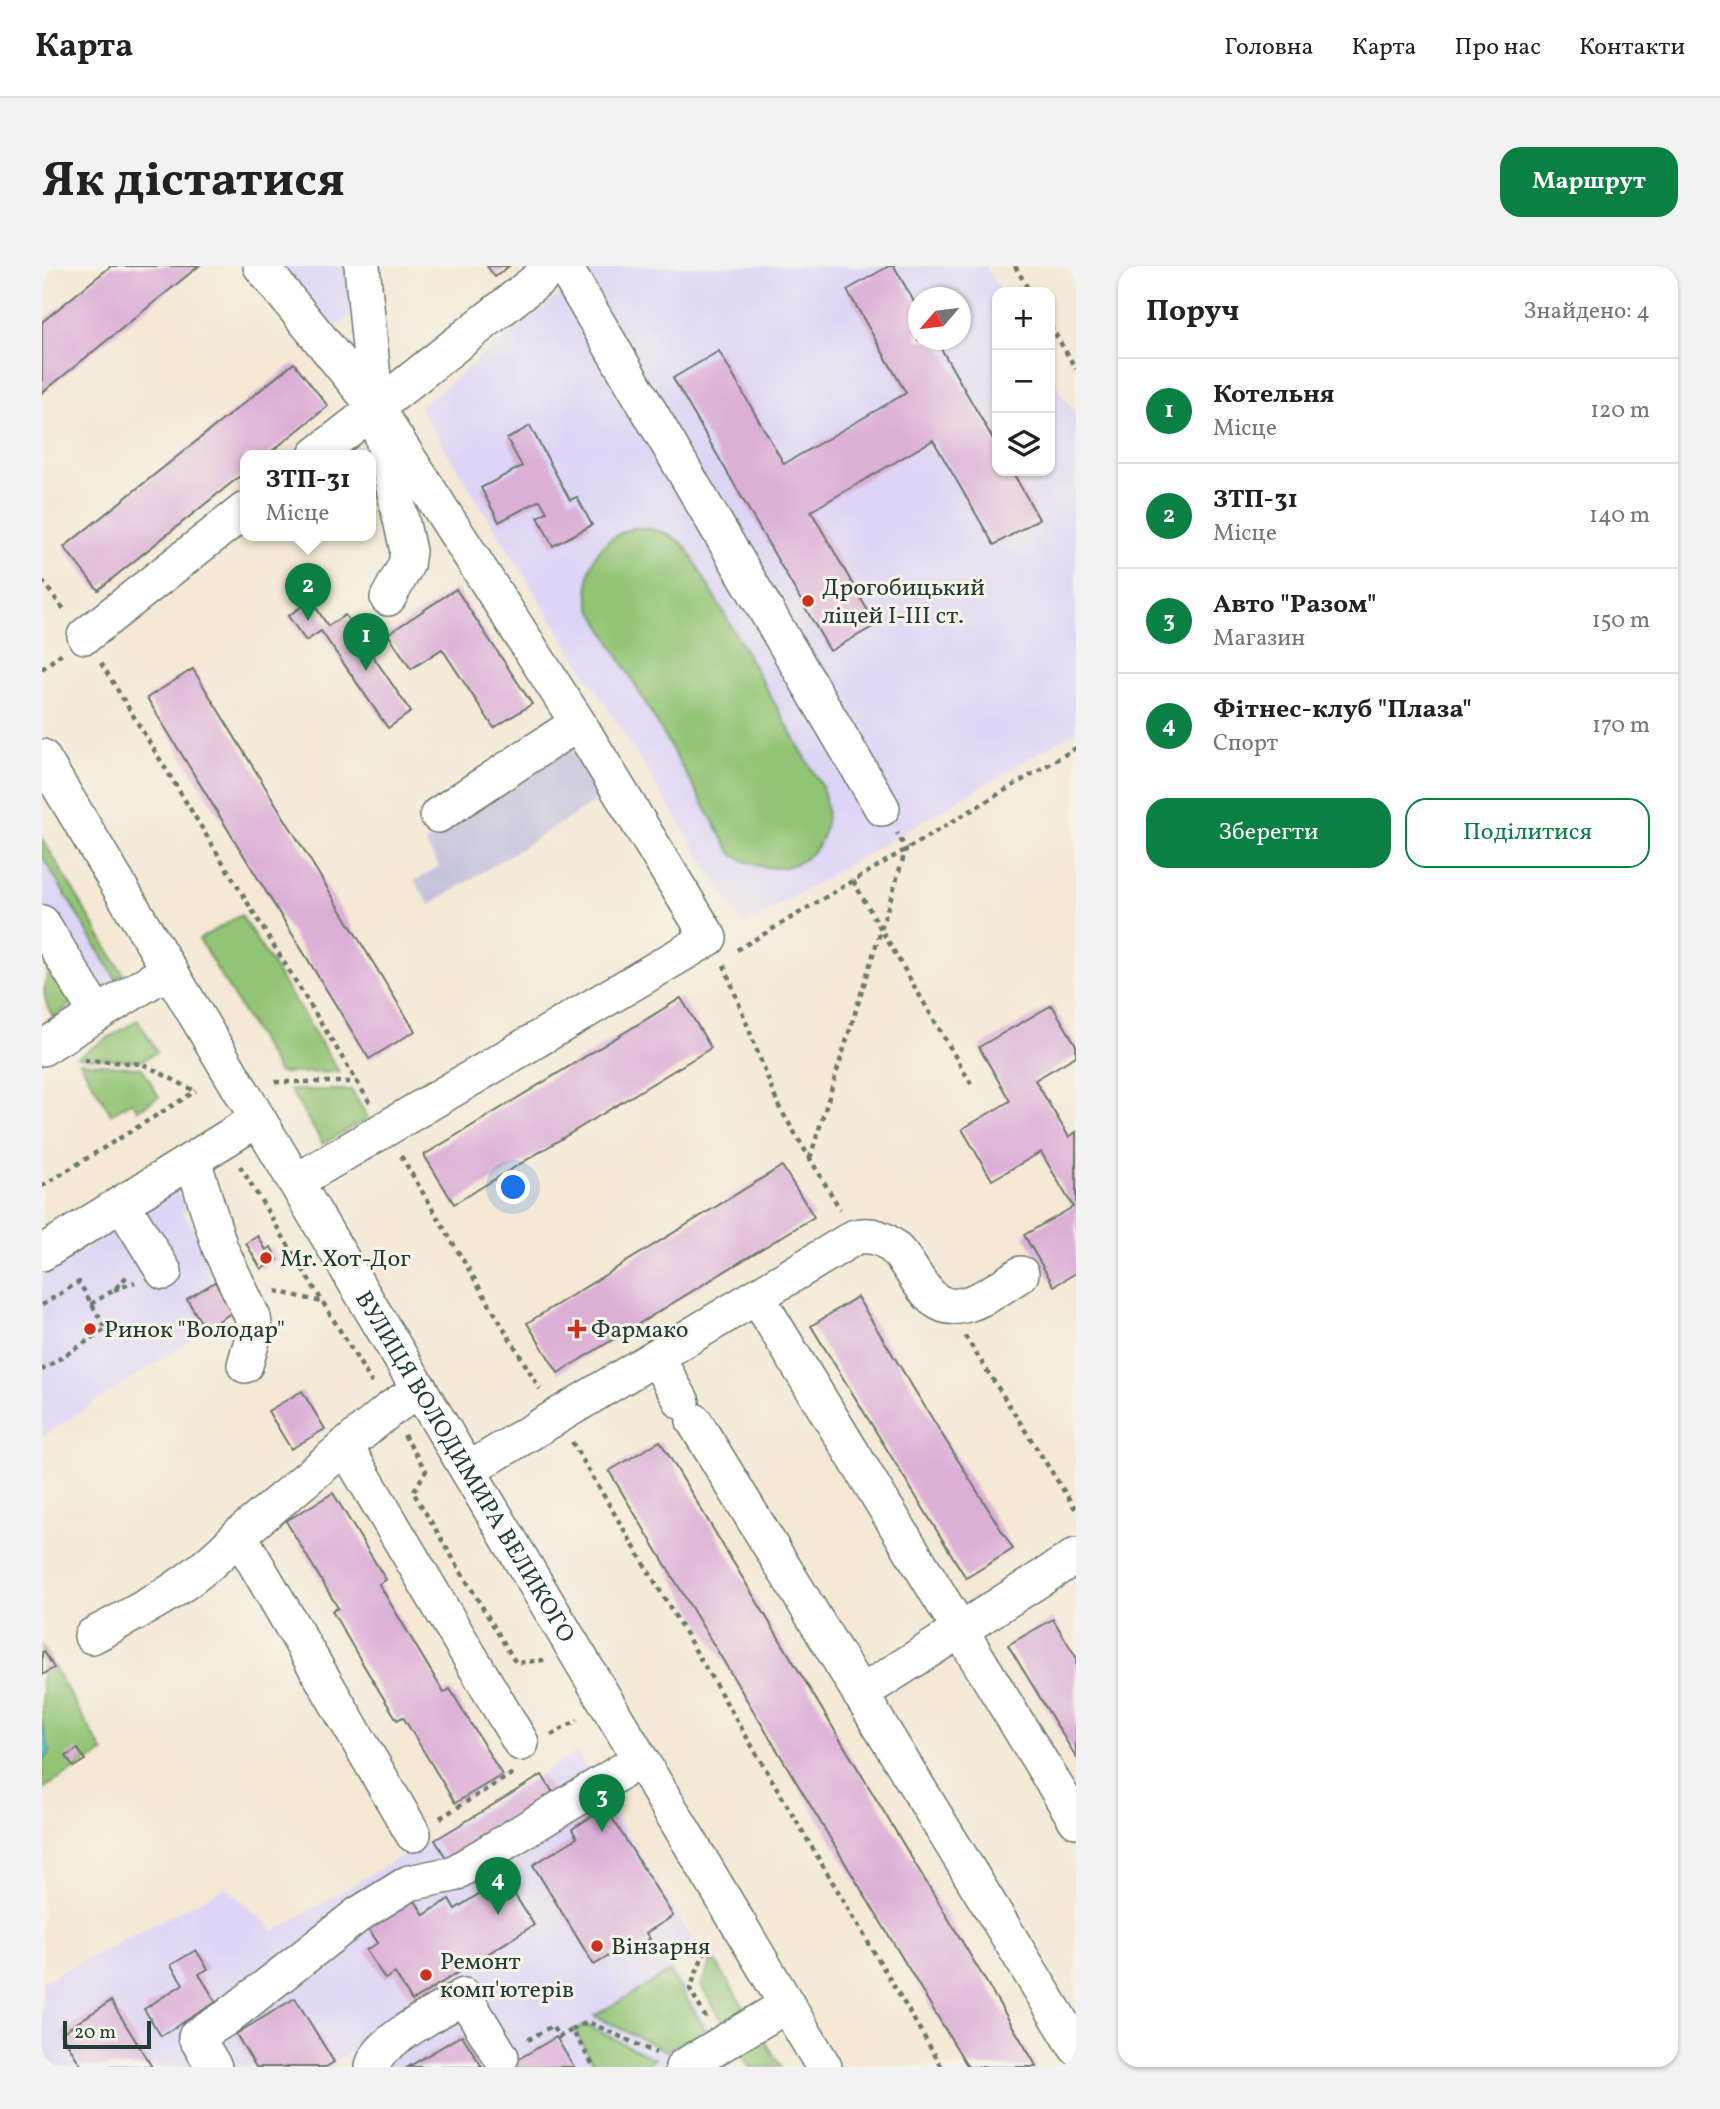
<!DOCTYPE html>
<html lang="uk">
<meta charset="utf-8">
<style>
body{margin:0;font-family:Vollkorn,serif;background:#f2f2f2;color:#222}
.controls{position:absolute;right:21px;top:21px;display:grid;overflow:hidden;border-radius:14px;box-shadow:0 2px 5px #0004}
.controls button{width:63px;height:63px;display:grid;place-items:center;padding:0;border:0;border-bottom:2px solid #e0e0e0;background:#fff;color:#222;font:35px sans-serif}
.compass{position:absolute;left:866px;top:21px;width:63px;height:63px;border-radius:50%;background:#fff;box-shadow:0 2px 5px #0004;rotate:242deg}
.scale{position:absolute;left:21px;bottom:18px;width:88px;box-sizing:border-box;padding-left:7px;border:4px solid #1f3d34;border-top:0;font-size:19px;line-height:24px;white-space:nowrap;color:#1f3d34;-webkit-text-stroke:5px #f7f3e8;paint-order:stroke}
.you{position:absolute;left:472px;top:922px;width:24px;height:24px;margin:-18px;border:5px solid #fff;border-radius:50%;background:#1a73e8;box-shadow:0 0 0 10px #1a73e833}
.badge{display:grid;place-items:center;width:46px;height:46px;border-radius:50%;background:#0b8043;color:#fff;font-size:23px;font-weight:700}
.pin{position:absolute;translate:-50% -58px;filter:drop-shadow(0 2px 4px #0008)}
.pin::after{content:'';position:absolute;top:37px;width:24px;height:21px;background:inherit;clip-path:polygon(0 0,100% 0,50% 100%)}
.popup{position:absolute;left:198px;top:184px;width:136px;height:91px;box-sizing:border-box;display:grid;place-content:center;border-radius:14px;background:#fff;filter:drop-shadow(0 2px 5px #0005);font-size:23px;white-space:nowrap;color:#767676}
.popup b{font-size:26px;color:#222}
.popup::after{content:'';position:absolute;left:50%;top:100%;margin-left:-14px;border:14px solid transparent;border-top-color:#fff}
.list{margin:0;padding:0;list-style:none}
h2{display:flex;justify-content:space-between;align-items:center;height:91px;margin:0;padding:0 28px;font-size:30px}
h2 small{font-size:23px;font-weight:400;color:#767676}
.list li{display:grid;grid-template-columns:46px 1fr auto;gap:21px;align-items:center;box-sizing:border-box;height:105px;padding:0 28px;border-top:2px solid #e0e0e0}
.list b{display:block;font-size:26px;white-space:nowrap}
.list p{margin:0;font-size:23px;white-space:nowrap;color:#767676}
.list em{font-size:23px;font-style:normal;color:#767676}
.actions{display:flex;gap:14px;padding:21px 28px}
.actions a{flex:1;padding:16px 0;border:2px solid #0b8043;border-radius:21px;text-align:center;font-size:24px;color:#0b8043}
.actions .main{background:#0b8043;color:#fff}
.icon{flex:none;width:38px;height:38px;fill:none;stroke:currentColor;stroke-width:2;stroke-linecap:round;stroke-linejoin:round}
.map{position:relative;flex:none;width:1034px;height:1801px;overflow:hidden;border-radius:21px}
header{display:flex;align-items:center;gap:42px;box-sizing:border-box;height:98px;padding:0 35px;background:#fff;border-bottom:2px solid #e0e0e0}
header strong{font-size:33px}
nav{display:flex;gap:38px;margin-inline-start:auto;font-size:24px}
.intro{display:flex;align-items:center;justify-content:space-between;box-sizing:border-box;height:168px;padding:0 42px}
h1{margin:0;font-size:49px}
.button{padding:18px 32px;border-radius:21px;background:#0b8043;color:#fff;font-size:24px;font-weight:700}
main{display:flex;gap:42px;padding:0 42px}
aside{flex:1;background:#fff;border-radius:21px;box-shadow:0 2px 5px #0004}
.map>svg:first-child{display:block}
</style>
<header>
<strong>Карта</strong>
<nav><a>Головна</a><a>Карта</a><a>Про нас</a><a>Контакти</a></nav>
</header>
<div class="intro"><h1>Як дістатися</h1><a class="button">Маршрут</a></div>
<main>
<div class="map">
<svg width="1034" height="1801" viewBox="0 0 1034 1801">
<rect width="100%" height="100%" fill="#f7f3e8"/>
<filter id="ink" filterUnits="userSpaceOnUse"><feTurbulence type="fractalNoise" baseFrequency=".0143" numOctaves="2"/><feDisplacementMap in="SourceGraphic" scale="14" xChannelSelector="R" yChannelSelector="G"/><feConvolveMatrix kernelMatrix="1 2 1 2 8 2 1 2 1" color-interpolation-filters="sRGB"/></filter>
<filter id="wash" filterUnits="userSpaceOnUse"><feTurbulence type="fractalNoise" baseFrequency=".00686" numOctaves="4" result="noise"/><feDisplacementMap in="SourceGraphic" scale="28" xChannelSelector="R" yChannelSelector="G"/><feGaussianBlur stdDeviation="1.57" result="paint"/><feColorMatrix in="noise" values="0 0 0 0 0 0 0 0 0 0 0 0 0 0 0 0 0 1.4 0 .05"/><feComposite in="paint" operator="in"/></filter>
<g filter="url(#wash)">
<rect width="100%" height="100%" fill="#f5e8d4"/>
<!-- built -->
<g fill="#ded5f6" fill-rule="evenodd">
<path d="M201,0H307L315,45L267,81Z"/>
<path d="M554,0H943L959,26H955V205H1008V107L1034,151V465L702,660L377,141ZM876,32H918V74H876Z"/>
<path d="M0,590L74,713L34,737L0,680Z"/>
<path d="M134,925L145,941L140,945L172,996L176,1010L171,1014L191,1046L0,1171V1010Z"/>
<path d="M535,1486L656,1683L630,1700L689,1801H342L343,1796L453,1731L438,1706L292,1796L295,1801H8L0,1787V1716L184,1621L233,1665Z"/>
</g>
<!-- industrial -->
<path fill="#c3c1dc" d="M526,473L562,530L388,639L373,615L397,600L383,577L477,519L470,508Z"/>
<!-- green -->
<g fill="#92c474" stroke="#588054" stroke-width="2">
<path d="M591,262C613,262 631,266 646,284L780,521C801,585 746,624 690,588L549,342C540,303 553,275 591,262Z"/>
<path d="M0,572L81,708L74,713L0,590Z"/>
<path d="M199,649L297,806L237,807L157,673Z"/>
<path d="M8,702L29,735L25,742L11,751C0,731 0,723 8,702Z"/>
<path d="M96,754L115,786L99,795L35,791Z"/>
<path d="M38,796L100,802L117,831L96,844L90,835L69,848Z"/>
<path d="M248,824H309L326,852L281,878Z"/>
<path d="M0,1381L62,1487L0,1523Z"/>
<path d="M671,1691L706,1749L685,1762L659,1720Z"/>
<path d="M628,1706L663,1763L625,1785L552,1750Z"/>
<path d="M544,1759L613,1793L599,1801H554L533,1765Z"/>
<path d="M720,1770L739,1801H707L697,1784Z"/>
</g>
<!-- water -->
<path fill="#5bc6d5" stroke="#3d8284" stroke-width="2" d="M0,1456L8,1486L0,1497Z"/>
<g id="blocks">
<!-- building -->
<g fill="#dcafd7">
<path d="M69,0H157L0,127V56Z"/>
<path d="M445,0H467L453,11Z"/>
<path d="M847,0H852L876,43V74H894L955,180V205H970L997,253L952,279L891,174L769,245L834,359L788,385L631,112L677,85L742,198L864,127L805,24Z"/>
<path d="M252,97L286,140L225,189H203V206L56,324L22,281Z"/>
<path d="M488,160L528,234L535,231L550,259L511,280L496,251L505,246L498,234L457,256L439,222L480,200L465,173Z"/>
<path d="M414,323L490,438L452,462L400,383L369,403L346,368Z"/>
<path d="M269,334L286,360L303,349L369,446L346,462L279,365L264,375L246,350Z"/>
<path d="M151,403L373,765L327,793L105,432Z"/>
<path d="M639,732L669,782L412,938L382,889Z"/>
<path d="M1010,739L1034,779V790L993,814L1027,871L1034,866V1007L1012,1020L982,969L1031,941L999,886L950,914L920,863L968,835L937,781Z"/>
<path d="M740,900L772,951L516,1107L485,1057Z"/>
<path d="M216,970L224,984L229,981L236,994L219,1003L204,977Z"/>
<path d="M173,1016L191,1046L163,1063L145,1033Z"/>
<path d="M815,1031L971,1283L924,1312L769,1060Z"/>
<path d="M260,1125L283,1163L249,1183L226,1145Z"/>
<path d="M618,1175L912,1662L995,1801H926L567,1205Z"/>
<path d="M291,1227L344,1314L337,1318L402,1427L408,1423L460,1509L413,1537L361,1451L355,1454L322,1400L290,1345L296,1342L244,1255Z"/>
<path d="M1011,1353L1034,1391V1491L966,1379Z"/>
<path d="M2,1385L12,1402L0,1409V1386Z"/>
<path d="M36,1483L43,1494L31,1501L24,1490Z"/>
<path d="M500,1509L513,1530L406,1595L393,1574Z"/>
<path d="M564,1542L631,1650L604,1667L608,1673L582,1689L578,1683L552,1699L491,1599L535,1572L530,1563Z"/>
<path d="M462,1612L492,1659L370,1735L353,1707L343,1713L324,1684L336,1677L324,1659L370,1630L382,1649L407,1633L413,1643Z"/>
<path d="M154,1684L166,1703L157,1708L174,1736L119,1770L102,1743L141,1718L129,1699Z"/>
<path d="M253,1732L292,1796L284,1801H214L194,1768Z"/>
<path d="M69,1735L110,1801H40L19,1767Z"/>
<path d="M420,1769L440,1801H366Z"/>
<path d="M514,1771L532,1801H463Z"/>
</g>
</g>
</g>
<g filter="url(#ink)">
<use href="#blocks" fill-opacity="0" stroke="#6a796c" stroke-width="2"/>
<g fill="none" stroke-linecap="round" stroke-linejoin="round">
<!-- minor casing -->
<g stroke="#6a796c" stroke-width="38">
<g id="minor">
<path d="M219,0L334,142"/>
<path d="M320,0L334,142L366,285L364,299L346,332"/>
<path d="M522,0L840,542"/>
<path d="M274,189L334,142"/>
<path d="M43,370L203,244"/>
<path id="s1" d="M0,491L782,1801"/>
<path d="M396,549L536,457"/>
<path d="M0,657L55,748"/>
<path d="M0,782L127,704"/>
<path d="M151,894L178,982L211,1052L213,1064L203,1099"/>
<path d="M255,915L667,672L536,457L334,142L513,0"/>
<path d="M80,938L122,1006"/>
<path d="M0,987L216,853"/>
<path d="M715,1031L1034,1554"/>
<path d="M614,1091L640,1136"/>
<path d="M652,1155L1034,1781"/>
<path d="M303,1180L479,1477"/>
<path d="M426,1204L813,971C873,958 869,1053 922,1039C942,1034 962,1019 979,1008"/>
<path d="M50,1370C109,1339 151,1318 197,1269"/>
<path d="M818,1428L1034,1290"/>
<path d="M371,1568L197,1269L347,1144L378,1123"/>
<path d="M172,1801L154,1771L184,1752L317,1648L367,1617L411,1608L598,1494"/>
<path d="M331,1801C334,1776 401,1743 422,1730L459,1791"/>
<path d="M641,1801L745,1739"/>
</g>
</g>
<!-- path -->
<g stroke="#6a796c" stroke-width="4.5" stroke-dasharray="5 5" stroke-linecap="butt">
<path d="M973,0L988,26"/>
<path d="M1008,59L1034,103"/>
<path d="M0,315L24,346"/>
<path d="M59,397L328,837"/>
<path d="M0,403L20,387"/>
<path d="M811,615L931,821"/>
<path d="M695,684L1034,482"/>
<path d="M682,699L736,839L798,943"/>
<path d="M42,794L101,798L153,825"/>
<path d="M233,816H315"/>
<path d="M359,890L498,1123"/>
<path d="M768,892L864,583L855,567"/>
<path d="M198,900L330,1117"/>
<path d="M0,920L154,825"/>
<path d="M72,1024L93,1016"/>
<path d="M234,1025L280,1036"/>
<path d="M49,1038L72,1024L87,1008"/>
<path d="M0,1039L37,1016L64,1063L0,1104"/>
<path d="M923,1070L1034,1244"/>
<path d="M362,1169L384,1205L371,1226L474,1397L500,1394L501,1397"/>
<path d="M530,1176L900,1801"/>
<path d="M509,1469L536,1454"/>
<path d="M398,1552L471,1507"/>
<path d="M664,1752L648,1723L668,1671"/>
<path d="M530,1764L546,1756L614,1787"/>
<path d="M486,1774L510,1760L517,1771L530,1764L552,1801"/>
</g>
<!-- minor -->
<use href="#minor" stroke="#fff" stroke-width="35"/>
</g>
</g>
<!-- markers -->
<g fill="#c8321e" stroke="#f7f3e8" stroke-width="2.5">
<circle cx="766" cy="335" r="7"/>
<circle cx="224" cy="992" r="7"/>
<circle cx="48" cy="1063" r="7"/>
<path d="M531.5 1052.5h7v7h7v7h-7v7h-7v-7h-7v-7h7z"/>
<circle cx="555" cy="1680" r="7"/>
<circle cx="384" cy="1709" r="7"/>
</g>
<g text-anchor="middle" stroke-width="6" stroke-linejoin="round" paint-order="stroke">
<!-- poi labels -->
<g font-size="24" fill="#1f3d34" stroke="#f7f3e8" text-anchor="start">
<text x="780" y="329">Дрогобицький<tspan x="780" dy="28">ліцей І-ІІІ ст.</tspan></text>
<text x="238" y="1000">Mr. Хот-Дог</text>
<text x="62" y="1071">Ринок "Володар"</text>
<text x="549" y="1071">Фармако</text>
<text x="569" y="1688">Вінзарня</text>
<text x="398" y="1703">Ремонт<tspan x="398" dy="28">комп'ютерів</tspan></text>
</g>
<!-- street labels -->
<g font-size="24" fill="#1f3d34" stroke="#f7f3e8">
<text dy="8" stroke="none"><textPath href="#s1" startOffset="826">ВУЛИЦЯ ВОЛОДИМИРА ВЕЛИКОГО</textPath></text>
</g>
</g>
</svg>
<div class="controls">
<button>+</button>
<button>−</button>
<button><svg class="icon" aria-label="layers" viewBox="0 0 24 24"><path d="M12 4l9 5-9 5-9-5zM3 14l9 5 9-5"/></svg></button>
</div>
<svg class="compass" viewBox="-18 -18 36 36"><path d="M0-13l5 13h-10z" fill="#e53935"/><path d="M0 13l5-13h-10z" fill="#767676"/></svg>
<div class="scale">20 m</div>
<div class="you"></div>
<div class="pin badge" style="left:324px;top:405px">1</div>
<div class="pin badge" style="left:266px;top:355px">2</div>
<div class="popup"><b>ЗТП-31</b>Місце</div>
<div class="pin badge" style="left:560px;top:1566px">3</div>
<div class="pin badge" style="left:456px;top:1649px">4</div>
</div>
<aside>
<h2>Поруч<small>Знайдено: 4</small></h2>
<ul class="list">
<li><span class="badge">1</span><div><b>Котельня</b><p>Місце</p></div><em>120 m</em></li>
<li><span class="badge">2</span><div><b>ЗТП-31</b><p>Місце</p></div><em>140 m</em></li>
<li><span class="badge">3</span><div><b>Авто &quot;Разом&quot;</b><p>Магазин</p></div><em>150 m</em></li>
<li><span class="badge">4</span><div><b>Фітнес-клуб &quot;Плаза&quot;</b><p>Спорт</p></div><em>170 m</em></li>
</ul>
<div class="actions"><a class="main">Зберегти</a><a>Поділитися</a></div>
</aside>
</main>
